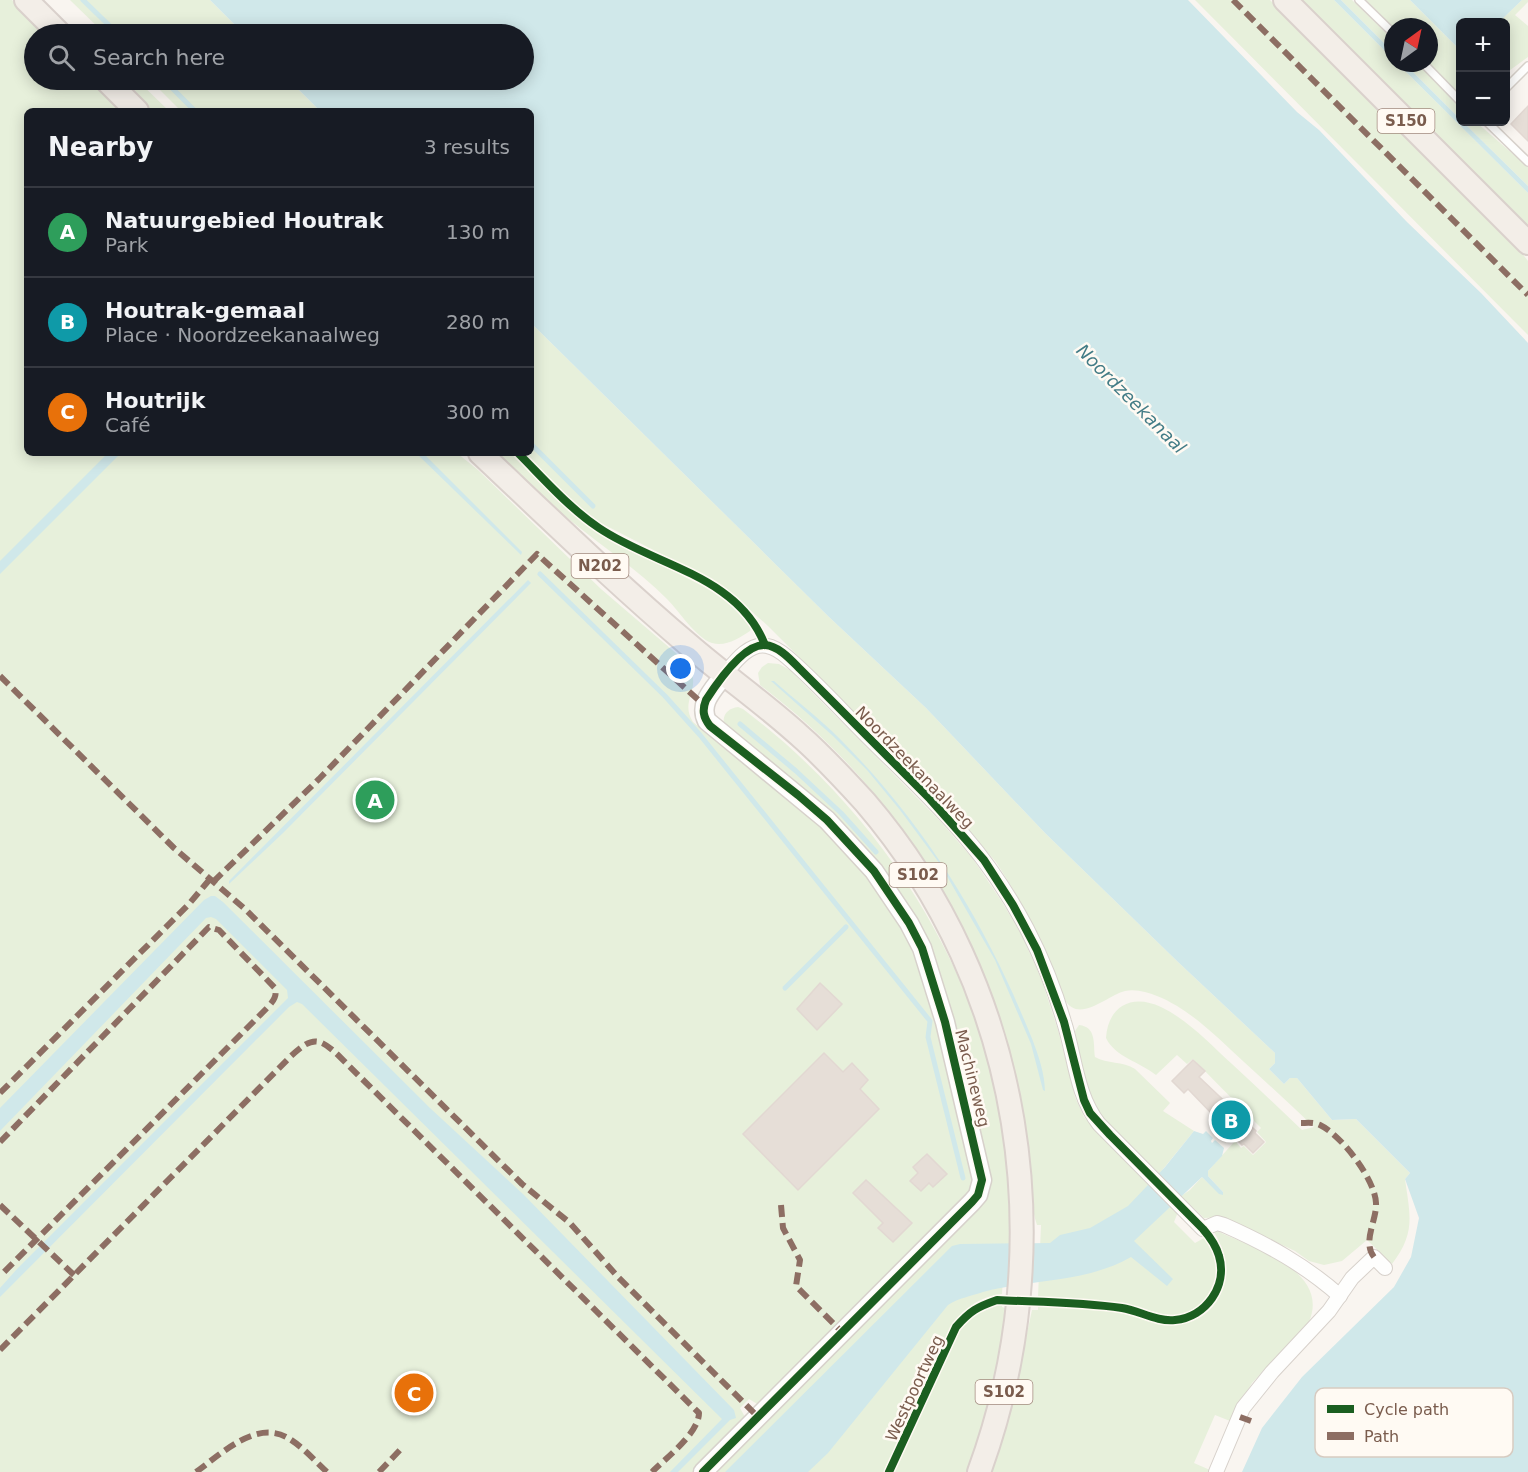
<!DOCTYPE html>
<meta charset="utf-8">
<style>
body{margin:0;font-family:"DejaVu Sans",sans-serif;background:#20242c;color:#f1f3f6}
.controls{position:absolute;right:18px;top:18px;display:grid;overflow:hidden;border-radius:9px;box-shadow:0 3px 15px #0003}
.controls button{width:54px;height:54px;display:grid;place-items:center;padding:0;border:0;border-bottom:2px solid #363941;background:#171b24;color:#f1f3f6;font:30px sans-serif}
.compass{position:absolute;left:1384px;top:18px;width:54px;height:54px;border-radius:50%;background:#171b24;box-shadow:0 3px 15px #0003;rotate:33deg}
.you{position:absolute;left:681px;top:669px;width:21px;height:21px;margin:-15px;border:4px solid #fff;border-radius:50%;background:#1a73e8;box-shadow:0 0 0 9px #1a73e833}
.badge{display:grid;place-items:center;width:39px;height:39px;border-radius:50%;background:#ea580c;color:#fff;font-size:20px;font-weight:700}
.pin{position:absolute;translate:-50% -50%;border:3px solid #fff;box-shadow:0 2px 6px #0006}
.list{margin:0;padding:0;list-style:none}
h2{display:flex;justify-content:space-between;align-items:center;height:78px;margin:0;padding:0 24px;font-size:26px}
h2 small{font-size:20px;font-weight:400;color:#9ea1a6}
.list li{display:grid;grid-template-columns:39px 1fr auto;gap:18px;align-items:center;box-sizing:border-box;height:90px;padding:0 24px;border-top:2px solid #363941}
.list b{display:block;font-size:22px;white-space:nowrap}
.list p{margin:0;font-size:20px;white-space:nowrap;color:#9ea1a6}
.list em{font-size:20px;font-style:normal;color:#9ea1a6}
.icon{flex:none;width:33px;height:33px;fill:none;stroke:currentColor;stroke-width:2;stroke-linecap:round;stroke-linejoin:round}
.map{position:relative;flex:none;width:1528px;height:1472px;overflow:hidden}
.search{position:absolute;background:#171b24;box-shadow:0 3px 15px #0003;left:24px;top:24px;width:510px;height:66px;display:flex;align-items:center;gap:15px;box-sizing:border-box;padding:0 21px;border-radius:33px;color:#9ea1a6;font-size:22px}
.panel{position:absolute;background:#171b24;box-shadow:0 3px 15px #0003;left:24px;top:108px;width:510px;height:348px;border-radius:9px}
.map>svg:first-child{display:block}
</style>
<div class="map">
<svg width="1528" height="1472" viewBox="0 0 1528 1472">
<rect width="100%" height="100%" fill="#f9f5f0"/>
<!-- green -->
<g fill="#e7f0db">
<path d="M0,0H12L47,34H34V80H92L124,111H27V453H457L478,470L601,589L685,661C706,688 678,699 693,722L823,827L866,873L911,941L928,987L973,1174V1183L969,1194L759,1405L749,1399L740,1408L745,1417L742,1422L693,1472H0Z"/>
<path d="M70,0H210L244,34H105Z"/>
<path d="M1195,0H1270L1518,248L1528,261V335Z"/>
<path d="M1300,0H1334L1393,59V63H1397L1528,193V227Z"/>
<path d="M1341,0H1352L1393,40V52Z"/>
<path d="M1366,0H1410L1460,50V95L1428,63L1429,27H1393Z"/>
<path d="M1522,0H1528V2L1515,15L1528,26V57L1506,73V22H1499Z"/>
<path d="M1404,63H1417L1460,108V119Z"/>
<path d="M127,80H137L169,111H151Z"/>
<path d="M150,80H289L320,111H181Z"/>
<path d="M1463,122H1476L1528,167V186Z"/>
<path d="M531,323L829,617L926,708L1045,833L1178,962L1275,1053V1063L1269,1069L1284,1084L1290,1078H1297L1332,1120L1356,1119L1410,1173L1405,1179C1410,1215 1416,1233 1392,1264L1367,1240L1342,1261L1324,1265L1309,1261L1295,1251L1223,1217L1204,1218L1181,1196L1190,1190L1202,1177L1219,1193L1223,1192L1208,1176V1171L1235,1141L1241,1148L1244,1146L1253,1155L1266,1142L1257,1132L1261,1128L1193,1059L1187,1064L1177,1055L1156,1075C1140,1062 1115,1057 1106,1038C1108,1006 1132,993 1161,1007C1188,1020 1210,1044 1232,1064C1256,1086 1279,1108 1302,1130L1314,1127C1291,1105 1267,1083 1244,1062C1218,1038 1190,1009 1157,996C1147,992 1136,989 1125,991C1108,995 1079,1024 1065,1000L1040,938L1013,889L996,862L939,797L768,626L739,600L714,581L593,519L568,497L525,453H531Z"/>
<path d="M497,453H512L582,522L619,544L715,592L736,610L751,628L750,631C739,638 726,647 712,643C695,637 679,611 667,599C637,569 603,547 571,521C545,500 521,475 497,453Z"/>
<path d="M768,663L779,664L790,670L940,821L973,859L1002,902L1021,934L1041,978L1058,1030L1075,1097L1084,1117L1102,1137L1178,1212L1174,1222L1195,1243L1204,1238C1214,1250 1219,1266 1215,1281C1213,1290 1207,1298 1200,1304C1175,1327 1149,1307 1121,1303C1094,1300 1066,1299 1038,1297L1041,1225H1037C1031,1208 1032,1189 1030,1171C1027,1141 1022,1111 1015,1081C1009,1053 999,1026 990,999C944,870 869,768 760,685L758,673L762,667Z"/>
<path d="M738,707L743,709C894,823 1000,998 1011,1189C1012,1207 1010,1226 1009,1244H1005L1002,1294C979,1297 966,1307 953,1325L884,1472H713L985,1200L990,1191L989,1181L923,930L724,724C722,714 729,708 738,707Z"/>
<path d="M1079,1025C1097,1027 1093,1044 1095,1057C1107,1064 1123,1061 1135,1069L1170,1103L1163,1111L1194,1131L1159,1174C1140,1156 1106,1128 1095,1106C1085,1086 1082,1060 1076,1039L1075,1031Z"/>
<path d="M1217,1231C1251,1247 1331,1270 1309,1322L1252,1383L1230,1421L1215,1415L1194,1463L1210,1470L1209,1472H990L1014,1394L1032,1310H1038V1306C1065,1308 1094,1308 1120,1313C1138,1316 1156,1326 1174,1325C1223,1322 1238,1270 1214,1232Z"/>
<path d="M996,1304H1002V1307L1005,1308C1010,1353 982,1427 969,1472H894L958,1333L973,1315Z"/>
</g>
<!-- water -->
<g fill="#d0e8ea">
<path d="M210,0H1188L1297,112L1319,130L1407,222L1481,293L1528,343V1472H1242L1262,1428L1302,1377L1394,1287L1411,1257L1419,1218L1405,1179L1410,1173L1356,1119L1332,1120L1297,1078H1290L1284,1084L1269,1069L1275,1063V1053L1178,962L1045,833L926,708L829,617L531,323V111H320L289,80H524V34H244Z"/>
<path d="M1334,0H1341L1393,52V59Z"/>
<path d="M1410,0H1522L1499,22H1460V50Z"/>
<path d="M1397,63H1404L1460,119V122H1463L1528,186V193Z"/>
<path d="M108,453H121L0,574V561Z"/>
<path d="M416,453H423L522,552L521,555Z"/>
<path d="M528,580L531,583L283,833L229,884V881Z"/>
<path d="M771,681H774C795,700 818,717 839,738C914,813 971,900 1014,996C1025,1023 1045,1062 1045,1091L1043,1090L1031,1044L995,960L940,864L900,810L867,770L833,736Z"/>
<path d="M211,896H215L223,902L430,1108L524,1195L734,1410L736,1418L730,1420L678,1472H670L722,1419L302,1004L297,1002L289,1007L0,1297V1288L17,1269L288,998L287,990L216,919L211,917L206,918L0,1131V1108L204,900Z"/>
<path d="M1194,1131L1203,1134L1206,1131L1213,1138L1211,1141L1212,1143L1215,1140L1224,1148L1222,1156L1208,1171V1176L1223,1192V1195L1219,1194L1202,1177L1134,1241L1173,1279L1167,1286L1131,1257C1086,1283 1032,1279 983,1292C971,1296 959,1298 948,1305L828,1453L808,1472H725L952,1246L960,1244L1050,1243L1060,1235L1090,1228L1128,1206L1165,1167Z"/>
</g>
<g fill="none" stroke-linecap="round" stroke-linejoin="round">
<!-- stream -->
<g stroke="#d0e8ea" stroke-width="5">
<path d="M83,0L118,34"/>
<path d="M164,80L195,111"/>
<path d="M531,444L593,506"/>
<path d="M540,574L665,696L700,735L930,1021L928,1037L963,1178"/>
<path d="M740,724L796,771L841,813L876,852"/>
<path d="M785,988L846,927"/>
</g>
</g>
<!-- building -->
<g fill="#e6ded7" stroke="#e2d8d2" stroke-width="1.5">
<path d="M1528,106V141L1511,124Z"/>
<path d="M820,983L842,1004L817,1030L797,1009Z"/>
<path d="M824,1053L843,1072L852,1063L868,1080L860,1089L879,1109L798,1190L743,1134Z"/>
<path d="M1193,1060L1205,1071L1199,1077L1256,1131L1255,1133L1264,1142L1253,1153L1244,1144L1242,1145L1188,1089L1184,1093L1172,1081Z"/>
<path d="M927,1154L947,1174L933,1187L929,1183L921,1191L910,1181L918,1173L913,1167Z"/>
<path d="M866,1180L912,1223L893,1242L878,1228L883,1223L853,1193Z"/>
<path d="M413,1380L427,1393L414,1405L401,1392Z"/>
</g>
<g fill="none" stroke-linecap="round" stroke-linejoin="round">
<!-- service casing -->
<g stroke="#d7d1cb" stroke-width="10">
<g id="service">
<path d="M1359,0L1393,33"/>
<path d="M1423,63L1460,101"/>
<path d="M1506,88L1528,66"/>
<path d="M1487,122L1528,162"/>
</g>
</g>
<!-- minor casing -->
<g stroke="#d7d1cb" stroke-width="16">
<g id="minor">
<path d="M724,675C734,663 749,642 767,646C774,647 781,652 787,657C815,681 841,710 868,737C901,770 936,802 966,838C990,866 1010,897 1027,929C1042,958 1055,990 1064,1022C1075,1056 1076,1095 1099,1124L1203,1229L1217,1223L1224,1225C1267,1244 1305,1265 1340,1296"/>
<path d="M1216,1472L1243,1408L1272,1372L1329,1311L1352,1278L1374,1257L1385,1268"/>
</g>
</g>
<!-- tertiary casing -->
<g stroke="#d7d1cb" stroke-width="21">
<path id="tertiary" d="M703,1472L972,1202L978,1195L982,1180L945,1022L922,948L909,923L874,871L827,820L707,721C698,703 714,689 724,675"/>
</g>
<!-- primary casing -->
<g stroke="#dad1cc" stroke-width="26">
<g id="primary">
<path d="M26,0L60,34"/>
<path d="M1285,0L1528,243"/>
<path d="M106,80L137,111"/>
<path d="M480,453C549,518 617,584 690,646C726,677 765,704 800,736C823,756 844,779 865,802C1024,987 1062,1246 979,1472"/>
</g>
</g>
<!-- service -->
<use href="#service" stroke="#fefefd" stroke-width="7"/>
<!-- minor -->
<use href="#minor" stroke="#fefefd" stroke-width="14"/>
<!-- tertiary -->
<use href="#tertiary" stroke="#fefefd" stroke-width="18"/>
<!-- primary -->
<use href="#primary" stroke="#f3eee8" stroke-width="22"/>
<!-- quiet -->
<g stroke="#8d6e63" stroke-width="6" stroke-dasharray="12 6" stroke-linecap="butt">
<path d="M1233,0L1528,295"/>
<path d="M0,676L174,848L245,909L522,1184L570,1223L618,1277L758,1417"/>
<path d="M213,882L319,779L537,554L704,705"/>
<path d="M0,1093L189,904L210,879"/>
<path d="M1301,1123C1307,1123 1314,1122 1320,1125C1341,1135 1375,1179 1376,1203C1377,1220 1362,1242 1374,1257"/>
<path d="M0,1142L209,927L219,930L275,988C277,997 274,1000 268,1007L0,1276"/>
<path d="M0,1205L74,1275"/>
<path d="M781,1205L783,1228L800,1260L796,1286L842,1332"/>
<path d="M0,1350L291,1056C312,1037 318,1036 339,1056L699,1413C699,1433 666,1458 652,1472"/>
<path d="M1240,1417L1251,1421"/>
<path d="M196,1472C220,1455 256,1419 288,1438C302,1446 315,1461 327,1472"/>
<path d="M379,1472L400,1450"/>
</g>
<!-- cycleway casing -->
<g stroke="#fffaf3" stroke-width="11">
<g id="cycleway">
<path d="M518,453C544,479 569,508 599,528C655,566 738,575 765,645"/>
<path d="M703,1472L972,1202L978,1195L982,1180L945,1022L922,948L909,923L874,871L827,820L798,795L710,726C703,717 702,710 706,700C717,683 743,644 765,645C779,646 791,660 800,669L930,799L984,860L1013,905L1037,950L1064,1022L1084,1100L1090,1113L1110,1135L1203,1229C1210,1237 1216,1245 1219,1256C1228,1286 1206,1317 1175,1320C1157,1322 1140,1311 1122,1308C1080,1302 1038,1302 997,1300C977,1307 970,1311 956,1327L889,1472"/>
</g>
</g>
<!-- cycleway -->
<use href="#cycleway" stroke="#1b5e20" stroke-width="8"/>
</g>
<g text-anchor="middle" stroke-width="5" stroke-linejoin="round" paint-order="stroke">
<!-- shield labels -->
<g fill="#fffaf3" stroke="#a28b7f" stroke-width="1.5">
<rect x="1377.5" y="109" width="57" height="24" rx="4.5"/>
<rect x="571.5" y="554" width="57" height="24" rx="4.5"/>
<rect x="889.5" y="863" width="57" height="24" rx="4.5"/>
<rect x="975.5" y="1380" width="57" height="24" rx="4.5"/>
</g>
<g font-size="15" font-weight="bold" fill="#7a5c4d">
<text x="1406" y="126">S150</text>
<text x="600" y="571">N202</text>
<text x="918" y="880">S102</text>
<text x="1004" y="1397">S102</text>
</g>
<!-- street labels -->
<g font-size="16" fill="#7a5c4d" stroke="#fffaf3">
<text transform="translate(915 767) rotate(46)" y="6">Noordzeekanaalweg</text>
<text transform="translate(973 1078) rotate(76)" y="6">Machineweg</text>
<text transform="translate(914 1388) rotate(-65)" y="6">Westpoortweg</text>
</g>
<!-- water labels -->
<g font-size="18" font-style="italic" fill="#437c86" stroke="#fffaf3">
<text transform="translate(1131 399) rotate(45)" y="6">Noordzeekanaal</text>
</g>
</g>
<!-- legend -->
<rect x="1315" y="1388" width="198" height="69" rx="9" fill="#fffaf3" stroke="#d7cbc1" stroke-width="1.5"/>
<rect x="1327" y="1405" width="27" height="8" fill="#1b5e20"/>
<rect x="1327" y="1432" width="27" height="8" fill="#8d6e63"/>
<g font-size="16" fill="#7a5c4d">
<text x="1364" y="1415">Cycle path</text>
<text x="1364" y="1442">Path</text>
</g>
</svg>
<div class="controls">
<button>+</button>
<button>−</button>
</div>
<svg class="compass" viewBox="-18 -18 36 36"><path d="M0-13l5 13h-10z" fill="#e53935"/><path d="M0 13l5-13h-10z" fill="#9ea1a6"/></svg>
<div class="you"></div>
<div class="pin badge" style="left:375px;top:800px;background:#2e9e5b">A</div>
<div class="pin badge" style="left:1231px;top:1120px;background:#0f9aa8">B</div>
<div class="pin badge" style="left:414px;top:1393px;background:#e8710a">C</div>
<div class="search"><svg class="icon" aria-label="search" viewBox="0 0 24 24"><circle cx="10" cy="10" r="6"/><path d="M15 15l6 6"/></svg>Search here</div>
<section class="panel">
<h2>Nearby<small>3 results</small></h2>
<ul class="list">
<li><span class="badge" style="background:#2e9e5b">A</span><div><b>Natuurgebied Houtrak</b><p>Park</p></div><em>130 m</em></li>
<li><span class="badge" style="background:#0f9aa8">B</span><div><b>Houtrak-gemaal</b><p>Place · Noordzeekanaalweg</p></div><em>280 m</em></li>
<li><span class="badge" style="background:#e8710a">C</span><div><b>Houtrijk</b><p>Café</p></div><em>300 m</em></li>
</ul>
</section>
</div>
